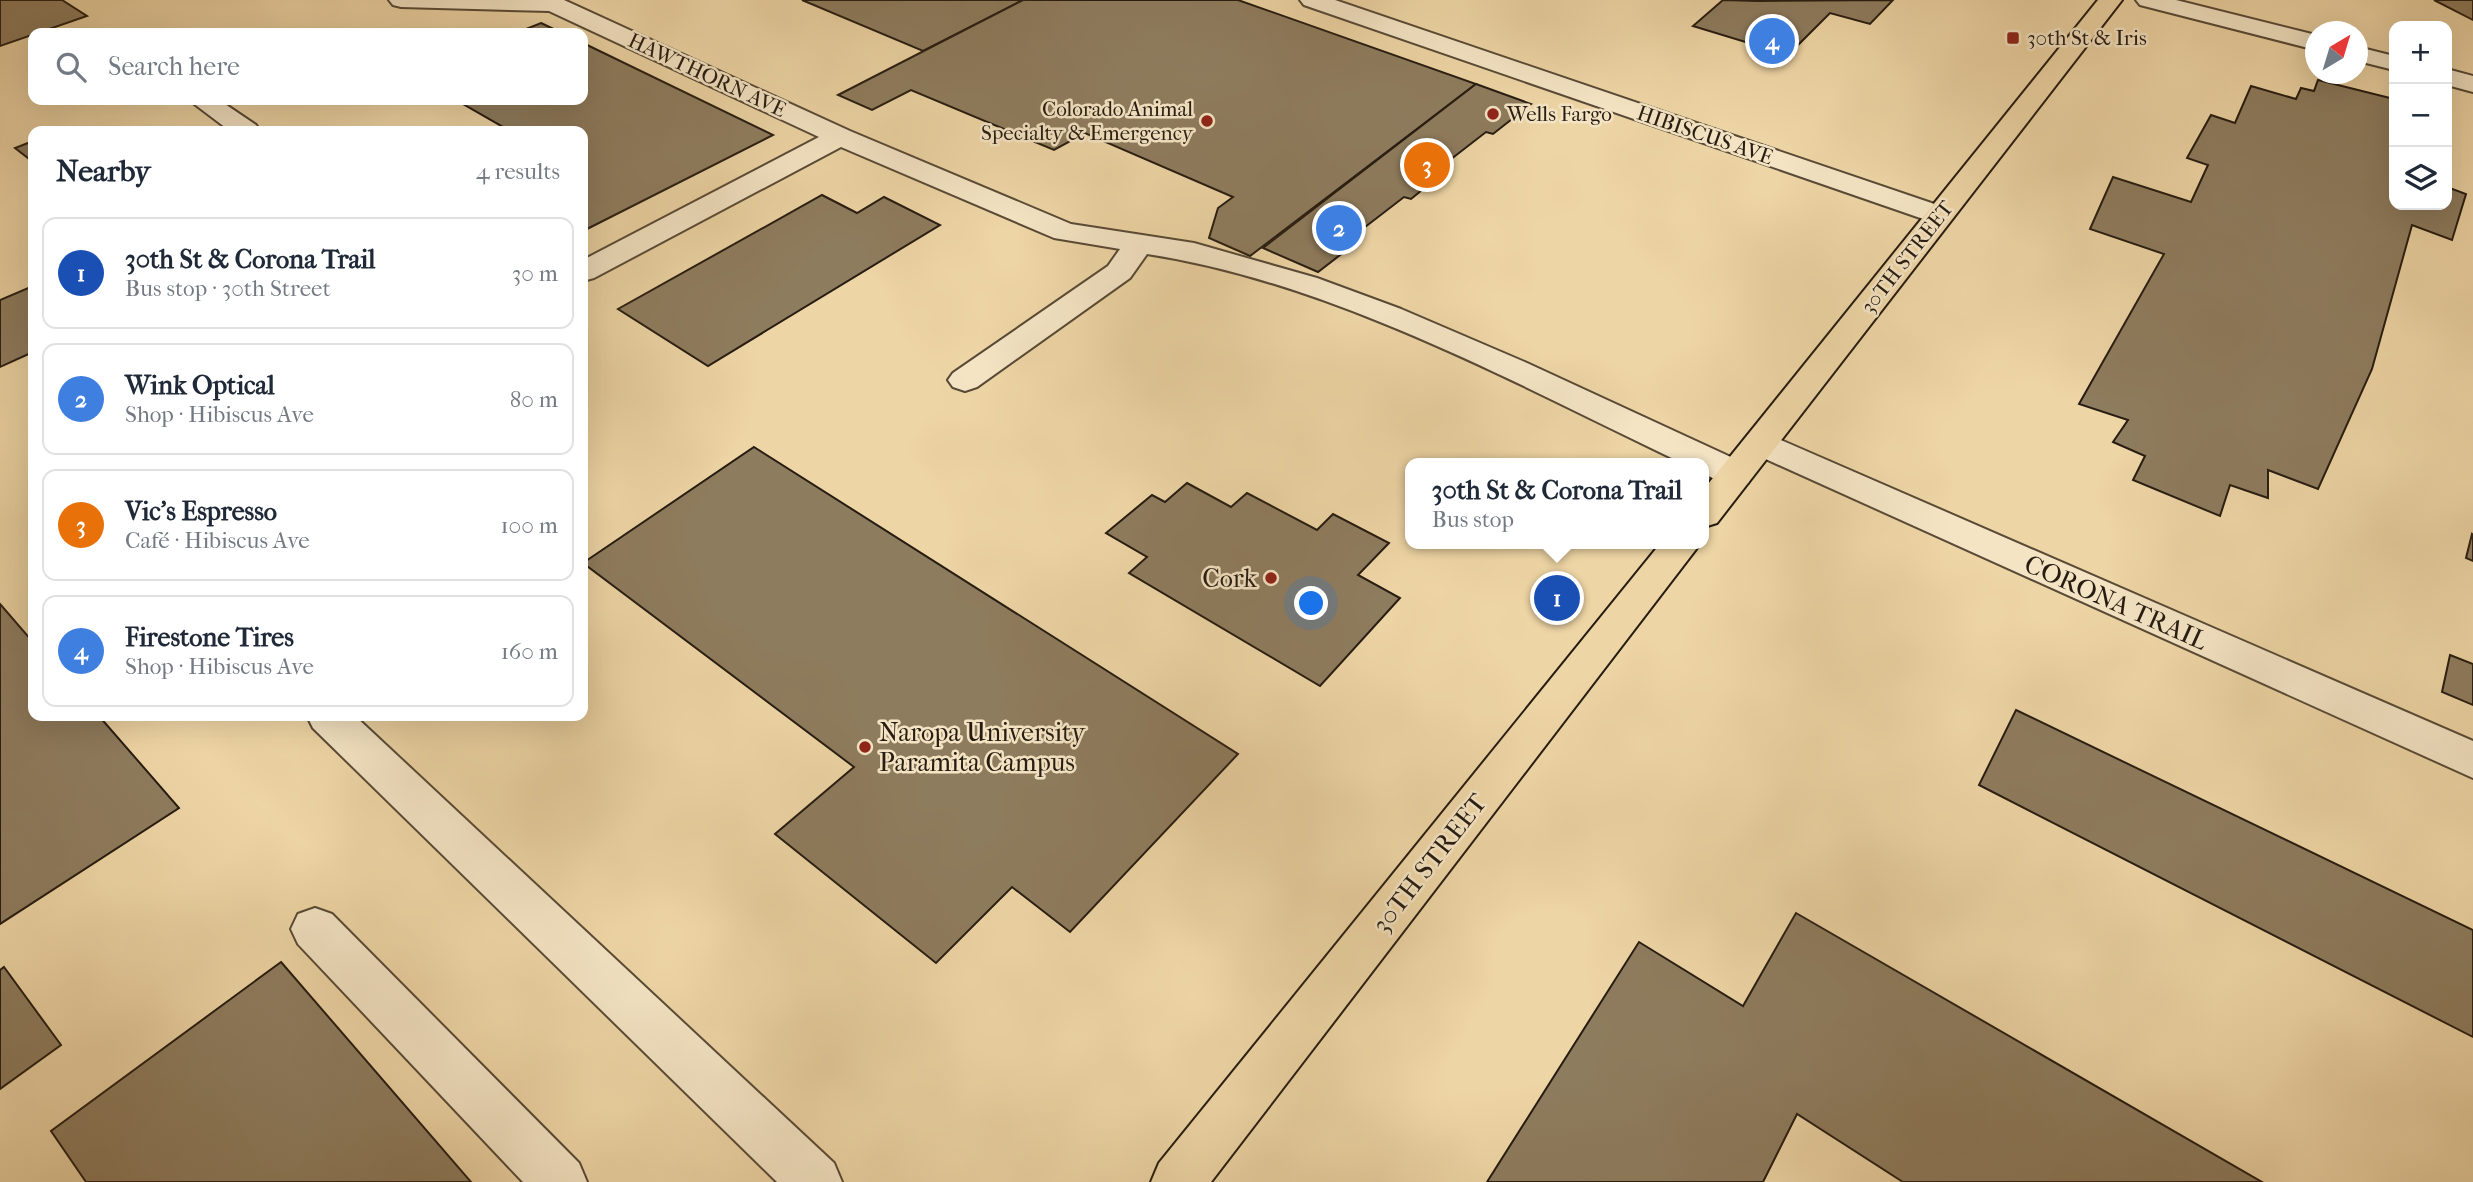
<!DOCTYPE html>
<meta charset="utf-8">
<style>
body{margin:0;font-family:"IM FELL French Canon",serif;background:#f2f2f3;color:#1f2937}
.controls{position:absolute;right:21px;top:21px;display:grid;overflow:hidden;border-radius:14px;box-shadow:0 7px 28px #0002}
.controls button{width:63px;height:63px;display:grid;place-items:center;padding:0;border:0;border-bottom:2px solid #e0e1e3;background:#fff;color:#1f2937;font:35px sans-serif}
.compass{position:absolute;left:2305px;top:21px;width:63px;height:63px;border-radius:50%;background:#fff;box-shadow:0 7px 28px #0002;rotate:38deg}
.you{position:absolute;left:1312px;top:604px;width:24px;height:24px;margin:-18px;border:5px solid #fff;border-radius:50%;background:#1a73e8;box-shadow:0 0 0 10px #1a73e833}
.badge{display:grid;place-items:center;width:46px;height:46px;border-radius:50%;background:#2563eb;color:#fff;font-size:23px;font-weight:700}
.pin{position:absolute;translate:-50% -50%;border:4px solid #fff;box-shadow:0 2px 7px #0006}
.popup{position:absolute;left:1405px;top:458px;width:304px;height:91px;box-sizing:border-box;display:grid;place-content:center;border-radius:14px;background:#fff;filter:drop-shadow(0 2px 5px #0005);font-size:23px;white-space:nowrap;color:#747a83}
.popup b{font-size:26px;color:#1f2937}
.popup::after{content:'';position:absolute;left:50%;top:100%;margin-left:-14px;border:14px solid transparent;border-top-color:#fff}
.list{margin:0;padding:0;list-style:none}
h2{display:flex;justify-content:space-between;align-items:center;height:91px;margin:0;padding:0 28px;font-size:30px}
h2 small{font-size:23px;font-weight:400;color:#747a83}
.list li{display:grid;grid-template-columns:46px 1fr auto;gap:21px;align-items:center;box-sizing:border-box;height:112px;margin:0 14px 14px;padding:0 14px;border:2px solid #e0e1e3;border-radius:14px}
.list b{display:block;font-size:26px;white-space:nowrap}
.list p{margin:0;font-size:23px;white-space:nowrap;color:#747a83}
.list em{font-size:23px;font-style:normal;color:#747a83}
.icon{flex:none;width:38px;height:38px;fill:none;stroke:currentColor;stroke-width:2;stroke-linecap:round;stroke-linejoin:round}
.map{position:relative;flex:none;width:2473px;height:1182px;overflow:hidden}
.search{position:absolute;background:#fff;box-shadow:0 7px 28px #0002;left:28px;top:28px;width:560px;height:77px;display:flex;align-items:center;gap:18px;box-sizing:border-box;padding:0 24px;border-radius:14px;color:#747a83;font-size:26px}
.panel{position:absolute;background:#fff;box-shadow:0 7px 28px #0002;left:28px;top:126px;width:560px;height:595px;border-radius:14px}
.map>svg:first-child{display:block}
</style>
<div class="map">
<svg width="2473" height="1182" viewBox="0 0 2473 1182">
<rect width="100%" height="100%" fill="#eed5a5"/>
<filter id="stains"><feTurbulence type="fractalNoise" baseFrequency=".00286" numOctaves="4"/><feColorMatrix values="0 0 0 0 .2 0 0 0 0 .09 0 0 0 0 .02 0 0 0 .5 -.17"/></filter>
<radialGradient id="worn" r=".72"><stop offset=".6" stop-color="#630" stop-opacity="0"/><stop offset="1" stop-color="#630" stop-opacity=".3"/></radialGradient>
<!-- building -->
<g fill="#8e7c5e" stroke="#261c11" stroke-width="2">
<path d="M0,0H62L87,16L0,46Z"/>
<path d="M802,0H1023L923,51Z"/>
<path d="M1023,0H1238L1476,84L1250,256L1209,238L1218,208L1233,197L1085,133L1054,150L911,90L872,110L838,95Z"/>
<path d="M1723,0L1758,1L1893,0L1870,24L1830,13L1788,55L1693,26Z"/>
<path d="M2434,0H2473V20Z"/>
<path d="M541,23L562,33H516Z"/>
<path d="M583,43L773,135L583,231V131H510L456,100H583Z"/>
<path d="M2318,80L2394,99L2391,112L2394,113V205H2447V187L2466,194L2452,240L2412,225L2372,369L2318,489L2268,470V498L2230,485L2220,516L2133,480L2145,456L2113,442L2128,420L2079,404L2164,254L2090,229L2113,177L2191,202L2208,165L2187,158L2211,115L2235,123L2251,86L2296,99L2301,88L2314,91Z"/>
<path d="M1476,84L1531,104L1493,134L1486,132L1437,170L1427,179L1433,181L1411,199L1404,197L1356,234L1338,249L1344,252L1318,272L1263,248Z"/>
<path d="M33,141V162L15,148Z"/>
<path d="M822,195L857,213L884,197L940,225L708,366L618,309Z"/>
<path d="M33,286V352L0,367V300Z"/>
<path d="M754,447L1238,754L1070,932L1012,887L936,963L775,834L854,767L583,563Z"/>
<path d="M1187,483L1231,507L1247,493L1317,530L1333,514L1389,543L1358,575L1400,598L1320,686L1129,573L1147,557L1106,533L1152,495L1165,502Z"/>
<path d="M2472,534L2473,535V561L2466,558Z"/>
<path d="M0,604L33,642V716H99L179,808L0,924Z"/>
<path d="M2450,655L2473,664V705L2442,692Z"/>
<path d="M2016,710L2473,930V1037L1979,785Z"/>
<path d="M1796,913L2262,1182H1903L1797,1114L1763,1182H1487L1639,942L1743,1006Z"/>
<path d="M281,962L471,1182H86L51,1131Z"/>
<path d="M4,967L61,1045L0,1089V970Z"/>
</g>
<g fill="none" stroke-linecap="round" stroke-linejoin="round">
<!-- minor casing -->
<g stroke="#584a36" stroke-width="4">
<g id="minor">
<path d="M389,0H564L850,131L1071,224L1194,243L1317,278L1401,309L1527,363L1748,465L1753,474L1748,483C1730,488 1720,481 1704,474V463H1682C1515,383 1331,282 1147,254L1130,278L977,387L965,391L953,387L948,380L953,373L1108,266L1120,249L1054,238L841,147L594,278L583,281V260L819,137L549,11L401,7L393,5Z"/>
<path d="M1300,0H1335L1949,209L1953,215L1949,221L1939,224L1929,221L1304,5Z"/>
<path d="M2136,0H2176L2316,35V50L2140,5Z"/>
<path d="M2358,47L2394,56V70L2358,61Z"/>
<path d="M2447,69L2473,76V92L2447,85Z"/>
<path d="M189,100H219L256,125L260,131H230Z"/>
<path d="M1760,431L2473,741V778L1748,451L1743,443L1748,435Z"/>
<path d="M307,716H355L834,1163L842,1182H777L313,728Z"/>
<path d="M315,908L332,914L579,1163L587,1182H523L298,944L291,929L298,914Z"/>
</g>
</g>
<!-- major casing -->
<g stroke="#261c11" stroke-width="4">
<g id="major">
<path d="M2098,0H2122L1717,523L1704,527V489Z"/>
<path d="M1660,544H1700L1211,1182H1151L1159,1163Z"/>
</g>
</g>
<!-- minor -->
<use href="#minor" fill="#f4e4c4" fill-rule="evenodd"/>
<!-- major -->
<use href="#major" fill="#eed5a5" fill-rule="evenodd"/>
</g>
<!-- markers -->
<g fill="#8f2418" stroke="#f4e4c4" stroke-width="2.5">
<rect x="2006" y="31" width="14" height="14" rx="3.5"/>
<circle cx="1493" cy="114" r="7"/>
<circle cx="1207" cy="121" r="7"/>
<circle cx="1271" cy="578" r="7"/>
<circle cx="865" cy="747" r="7"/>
</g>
<g text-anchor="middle" stroke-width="5" stroke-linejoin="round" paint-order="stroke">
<!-- far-poi labels -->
<g font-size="21" fill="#261c11" stroke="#f4e4c4" text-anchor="start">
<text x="2027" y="45">30th St &amp; Iris</text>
<text x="1193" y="116" text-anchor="end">Colorado Animal<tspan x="1193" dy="24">Specialty &amp; Emergency</tspan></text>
<text x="1507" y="121">Wells Fargo</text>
</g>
<!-- far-street labels -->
<g font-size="21" fill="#261c11" stroke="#f4e4c4">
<text transform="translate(707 75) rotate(25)" y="7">HAWTHORN AVE</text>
<text transform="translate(1705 135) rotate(19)" y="7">HIBISCUS AVE</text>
<text transform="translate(1907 257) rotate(-52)" y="7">30TH STREET</text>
</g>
<!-- poi labels -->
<g font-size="26" fill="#261c11" stroke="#f4e4c4" text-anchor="end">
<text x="1257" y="587">Cork</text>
<text x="879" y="741" text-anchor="start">Naropa University<tspan x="879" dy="30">Paramita Campus</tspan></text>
</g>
<!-- street labels -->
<g font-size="26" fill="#261c11" stroke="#f4e4c4">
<text transform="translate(2116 602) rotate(24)" y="9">CORONA TRAIL</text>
<text transform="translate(1429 863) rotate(-52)" y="9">30TH STREET</text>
</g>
</g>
<rect width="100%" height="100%" filter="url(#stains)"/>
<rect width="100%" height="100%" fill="url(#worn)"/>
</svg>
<div class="controls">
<button>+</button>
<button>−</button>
<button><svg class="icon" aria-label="layers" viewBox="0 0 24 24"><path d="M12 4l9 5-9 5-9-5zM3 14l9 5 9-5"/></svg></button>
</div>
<svg class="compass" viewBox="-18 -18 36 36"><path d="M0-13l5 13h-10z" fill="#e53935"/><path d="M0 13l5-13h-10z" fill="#747a83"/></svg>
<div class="you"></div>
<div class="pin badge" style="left:1557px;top:598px;background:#1a4fb4">1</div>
<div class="popup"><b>30th St &amp; Corona Trail</b>Bus stop</div>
<div class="pin badge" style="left:1339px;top:228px;background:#3f7fe0">2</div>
<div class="pin badge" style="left:1427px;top:165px;background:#e8710a">3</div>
<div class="pin badge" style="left:1772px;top:41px;background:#3f7fe0">4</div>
<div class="search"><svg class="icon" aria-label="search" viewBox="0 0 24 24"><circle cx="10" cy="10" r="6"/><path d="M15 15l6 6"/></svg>Search here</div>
<section class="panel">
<h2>Nearby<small>4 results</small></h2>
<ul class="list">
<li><span class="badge" style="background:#1a4fb4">1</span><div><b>30th St &amp; Corona Trail</b><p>Bus stop · 30th Street</p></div><em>30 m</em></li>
<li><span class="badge" style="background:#3f7fe0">2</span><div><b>Wink Optical</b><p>Shop · Hibiscus Ave</p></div><em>80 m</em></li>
<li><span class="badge" style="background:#e8710a">3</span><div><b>Vic's Espresso</b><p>Café · Hibiscus Ave</p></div><em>100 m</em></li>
<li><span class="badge" style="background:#3f7fe0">4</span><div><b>Firestone Tires</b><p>Shop · Hibiscus Ave</p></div><em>160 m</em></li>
</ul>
</section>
</div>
